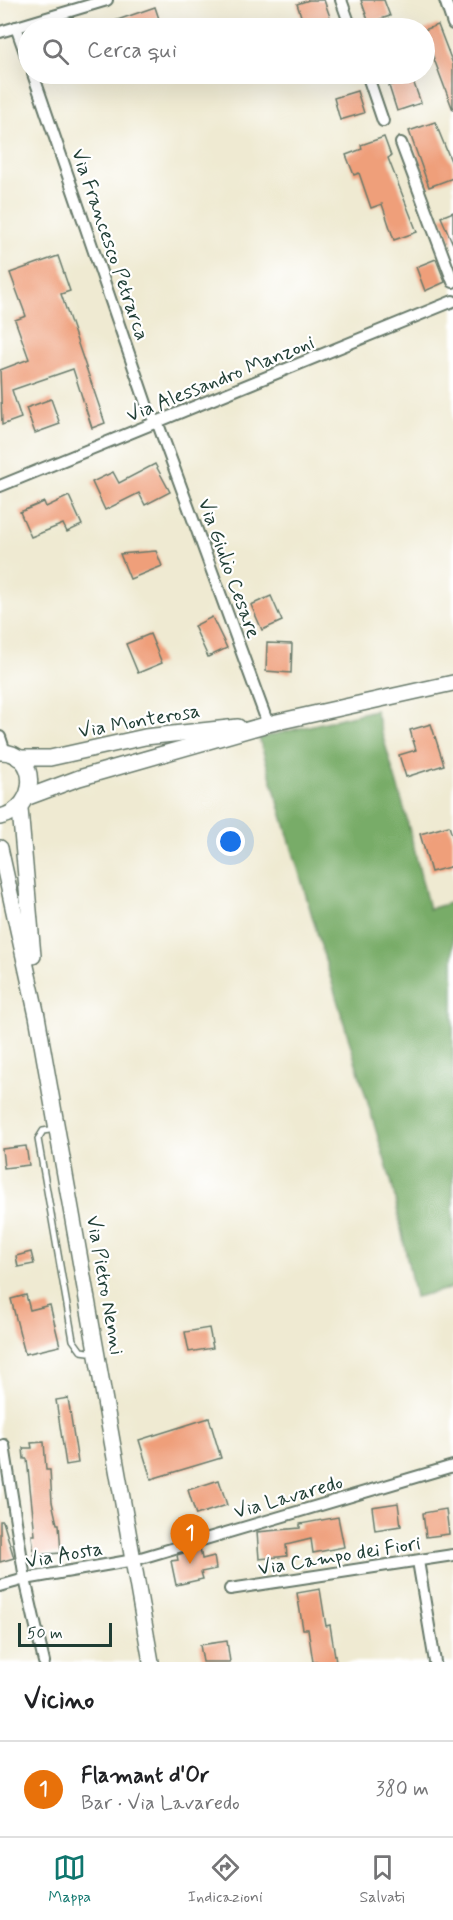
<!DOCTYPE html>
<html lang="it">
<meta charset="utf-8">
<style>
body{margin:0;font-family:Mynerve,sans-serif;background:#f2f2f2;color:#202124}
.scale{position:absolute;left:18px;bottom:15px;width:94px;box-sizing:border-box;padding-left:6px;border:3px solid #1f3d34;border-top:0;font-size:16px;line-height:21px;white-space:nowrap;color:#1f3d34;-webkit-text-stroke:4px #fff;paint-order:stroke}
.you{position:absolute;left:231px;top:842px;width:21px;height:21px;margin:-15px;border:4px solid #fff;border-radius:50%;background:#1a73e8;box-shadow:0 0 0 9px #1a73e833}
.badge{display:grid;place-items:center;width:39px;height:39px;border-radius:50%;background:#0f766e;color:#fff;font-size:20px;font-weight:700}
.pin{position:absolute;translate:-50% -50px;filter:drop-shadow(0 2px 3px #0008)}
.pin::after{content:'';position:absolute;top:32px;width:21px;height:18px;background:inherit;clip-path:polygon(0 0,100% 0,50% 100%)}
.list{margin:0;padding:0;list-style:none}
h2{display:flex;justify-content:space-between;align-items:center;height:78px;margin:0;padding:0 24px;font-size:26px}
h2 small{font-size:20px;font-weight:400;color:#757577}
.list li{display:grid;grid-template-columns:39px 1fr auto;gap:18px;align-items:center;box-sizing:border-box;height:96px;padding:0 24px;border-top:2px solid #e0e0e0}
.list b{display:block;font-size:22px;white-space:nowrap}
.list p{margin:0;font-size:20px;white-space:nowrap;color:#757577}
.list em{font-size:20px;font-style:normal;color:#757577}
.icon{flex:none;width:33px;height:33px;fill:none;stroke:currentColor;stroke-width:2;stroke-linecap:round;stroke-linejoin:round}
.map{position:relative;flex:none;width:453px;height:1662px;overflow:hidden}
.search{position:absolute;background:#fff;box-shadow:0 6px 24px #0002;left:18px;right:18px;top:18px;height:66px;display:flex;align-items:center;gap:15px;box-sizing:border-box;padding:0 21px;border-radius:33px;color:#757577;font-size:22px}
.sheet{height:174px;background:#fff}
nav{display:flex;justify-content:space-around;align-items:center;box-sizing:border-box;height:84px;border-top:2px solid #e0e0e0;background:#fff;font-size:16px;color:#757577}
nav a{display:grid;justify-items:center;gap:3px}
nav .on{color:#0f766e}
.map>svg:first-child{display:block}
</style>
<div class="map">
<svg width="453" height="1662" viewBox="0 0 453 1662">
<rect width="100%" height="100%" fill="#fff"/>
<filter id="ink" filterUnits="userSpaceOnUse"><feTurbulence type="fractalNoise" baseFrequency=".0167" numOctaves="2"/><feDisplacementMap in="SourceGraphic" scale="12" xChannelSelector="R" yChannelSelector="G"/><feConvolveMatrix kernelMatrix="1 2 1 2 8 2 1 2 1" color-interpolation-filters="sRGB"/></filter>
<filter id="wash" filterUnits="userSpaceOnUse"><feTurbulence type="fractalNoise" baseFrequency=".008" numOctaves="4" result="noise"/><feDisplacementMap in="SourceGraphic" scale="24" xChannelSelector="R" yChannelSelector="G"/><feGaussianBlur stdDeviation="1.35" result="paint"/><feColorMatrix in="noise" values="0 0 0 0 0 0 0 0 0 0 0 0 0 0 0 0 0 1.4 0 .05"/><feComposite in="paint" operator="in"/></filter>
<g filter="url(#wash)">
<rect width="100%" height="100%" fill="#efead2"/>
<!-- forest -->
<path fill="#78ac68" stroke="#4c744e" stroke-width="1.5" d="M375,710L404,808L429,909L453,902V1288L415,1297L392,1184L259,738Z"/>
<g id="blocks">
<!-- building -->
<g fill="#ef9f7a">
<path d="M309,0H324L330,17L304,25L297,4Z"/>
<path d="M361,0H384L390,16L369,23Z"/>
<path d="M155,7L162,28H97V27Z"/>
<path d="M438,25L453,64V110L431,51L424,54V30Z"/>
<path d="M412,78L421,103L397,111L389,86Z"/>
<path d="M357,91L364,113L340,120L334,98Z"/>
<path d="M435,122L453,166V178L429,187L409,131Z"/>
<path d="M384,137L391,156L388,158L417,232L394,240L382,204L371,208L359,173L354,175L346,155L362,149L361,145Z"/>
<path d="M453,212V244L441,217Z"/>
<path d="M58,256L70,291L61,294L105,423L92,428L73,369L12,390L21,418L2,425L0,370L29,359L15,320L26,316L10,273Z"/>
<path d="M436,259L445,282L425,291L416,267Z"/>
<path d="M51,399L60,424L35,433L26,408Z"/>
<path d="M155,464L170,492L145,505L139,493L105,510L92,482L113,472L119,483Z"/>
<path d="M69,496L82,525L67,532L63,524L31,537L20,512L44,502L46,507Z"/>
<path d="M156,551L162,566L130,579L120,554Z"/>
<path d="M271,596L282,621L262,630L251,605Z"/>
<path d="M212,617L227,648L208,657L194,626Z"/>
<path d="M150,634L162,663L138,673L126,644Z"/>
<path d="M267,643L292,644L291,673L266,671Z"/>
<path d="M431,724L444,765L406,777L399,755L416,750L410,730Z"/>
<path d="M449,826L453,838V866L431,872L420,834Z"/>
<path d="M26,1146L29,1165L4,1168L2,1149Z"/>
<path d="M31,1252L34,1264L18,1267L16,1256Z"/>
<path d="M26,1295L30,1310L50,1305L60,1346L25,1354L11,1299Z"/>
<path d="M209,1328L213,1348L189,1352L185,1332Z"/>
<path d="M68,1398L78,1463L66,1465L56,1400Z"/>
<path d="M209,1418L221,1458L151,1479L139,1440Z"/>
<path d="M44,1442L46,1470H50L52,1502L57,1524H59L61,1553L34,1555L32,1535H35L27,1459H24L23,1448H32L31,1443Z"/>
<path d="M219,1480L227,1505L196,1515L188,1490Z"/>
<path d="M398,1503L401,1526L375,1530L372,1507Z"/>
<path d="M446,1509L449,1534L426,1537L423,1513Z"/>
<path d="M338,1517L344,1547L313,1553L311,1539L286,1545L287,1556L259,1559L257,1532L300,1528V1524Z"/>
<path d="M0,1521H3L14,1558L0,1562Z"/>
<path d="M200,1548L202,1559L214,1556L216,1569L201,1572L203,1579L176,1585L171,1561L178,1560L177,1555Z"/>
<path d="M320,1589L326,1626L330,1625L336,1662H313L308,1629H303L297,1593Z"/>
<path d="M227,1641L230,1662H203L200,1645Z"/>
</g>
</g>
</g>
<g filter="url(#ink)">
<use href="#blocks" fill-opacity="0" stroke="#687a6b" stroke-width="1.5"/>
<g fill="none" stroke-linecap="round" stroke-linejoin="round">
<!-- service casing -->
<g stroke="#687a6b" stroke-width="8">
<path id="service" d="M56,1129L43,1131L38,1139L73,1340L81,1351L96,1353"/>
</g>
<!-- minor casing -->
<g stroke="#687a6b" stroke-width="14">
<g id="minor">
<path d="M341,0L351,28"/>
<path d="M445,0L453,24"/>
<path d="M16,27L28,61"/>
<path d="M0,32L107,0"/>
<path d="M33,74L149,412L158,424L268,724"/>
<path d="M367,74L383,121"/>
<path d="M401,143L453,282"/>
<path d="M0,486L453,301"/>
<path d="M0,737L5,752"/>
<path d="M4,1445L25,1579L44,1662"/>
<path d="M418,1561L435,1662"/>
<path d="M0,1586L25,1579L134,1560L453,1466"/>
<path d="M230,1589L453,1555"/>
</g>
</g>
<!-- secondary casing -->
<g stroke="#687a6b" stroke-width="18">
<g id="secondary">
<path d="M0,752C39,751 40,808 0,817"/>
<path d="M18,758H50L145,737L238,727"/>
<path d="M28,797L79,778L268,724L453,683"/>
<path d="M20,809L33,956"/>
<path d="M0,848L37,1016L151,1662"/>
</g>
</g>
<!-- service -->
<use href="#service" stroke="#fff" stroke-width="5"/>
<!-- minor -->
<use href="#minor" stroke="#fff" stroke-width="10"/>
<!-- secondary -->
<use href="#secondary" stroke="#fff" stroke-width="15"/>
</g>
</g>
<g text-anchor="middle" stroke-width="4.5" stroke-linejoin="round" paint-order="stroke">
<!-- street labels -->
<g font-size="20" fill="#1f3d34" stroke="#fff">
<text transform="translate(111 244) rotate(71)" y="7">Via Francesco Petrarca</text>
<text transform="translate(220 378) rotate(-22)" y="7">Via Alessandro Manzoni</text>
<text transform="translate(230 568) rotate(70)" y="7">Via Giulio Cesare</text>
<text transform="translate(139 720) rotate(-10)" y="7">Via Monterosa</text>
<text transform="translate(106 1285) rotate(80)" y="7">Via Pietro Nenni</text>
<text transform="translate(288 1496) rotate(-16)" y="7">Via Lavaredo</text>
<text transform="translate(64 1554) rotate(-10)" y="7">Via Aosta</text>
<text transform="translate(339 1555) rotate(-9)" y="7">Via Campo dei Fiori</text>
</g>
</g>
</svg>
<div class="scale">50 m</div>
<div class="you"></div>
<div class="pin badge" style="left:190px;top:1564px;background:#e8710a">1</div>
<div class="search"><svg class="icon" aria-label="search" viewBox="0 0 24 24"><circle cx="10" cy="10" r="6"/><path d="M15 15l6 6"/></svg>Cerca qui</div>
</div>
<section class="sheet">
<h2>Vicino<small></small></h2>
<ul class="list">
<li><span class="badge" style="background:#e8710a">1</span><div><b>Flamant d'Or</b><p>Bar · Via Lavaredo</p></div><em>380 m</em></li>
</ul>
</section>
<nav>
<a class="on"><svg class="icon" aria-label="map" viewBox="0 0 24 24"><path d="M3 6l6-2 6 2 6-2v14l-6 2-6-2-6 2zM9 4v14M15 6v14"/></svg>Mappa</a>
<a><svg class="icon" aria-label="directions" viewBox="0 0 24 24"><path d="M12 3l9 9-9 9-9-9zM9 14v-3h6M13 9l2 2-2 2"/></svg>Indicazioni</a>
<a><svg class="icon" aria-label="saved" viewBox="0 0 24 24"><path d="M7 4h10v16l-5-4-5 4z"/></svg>Salvati</a>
</nav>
